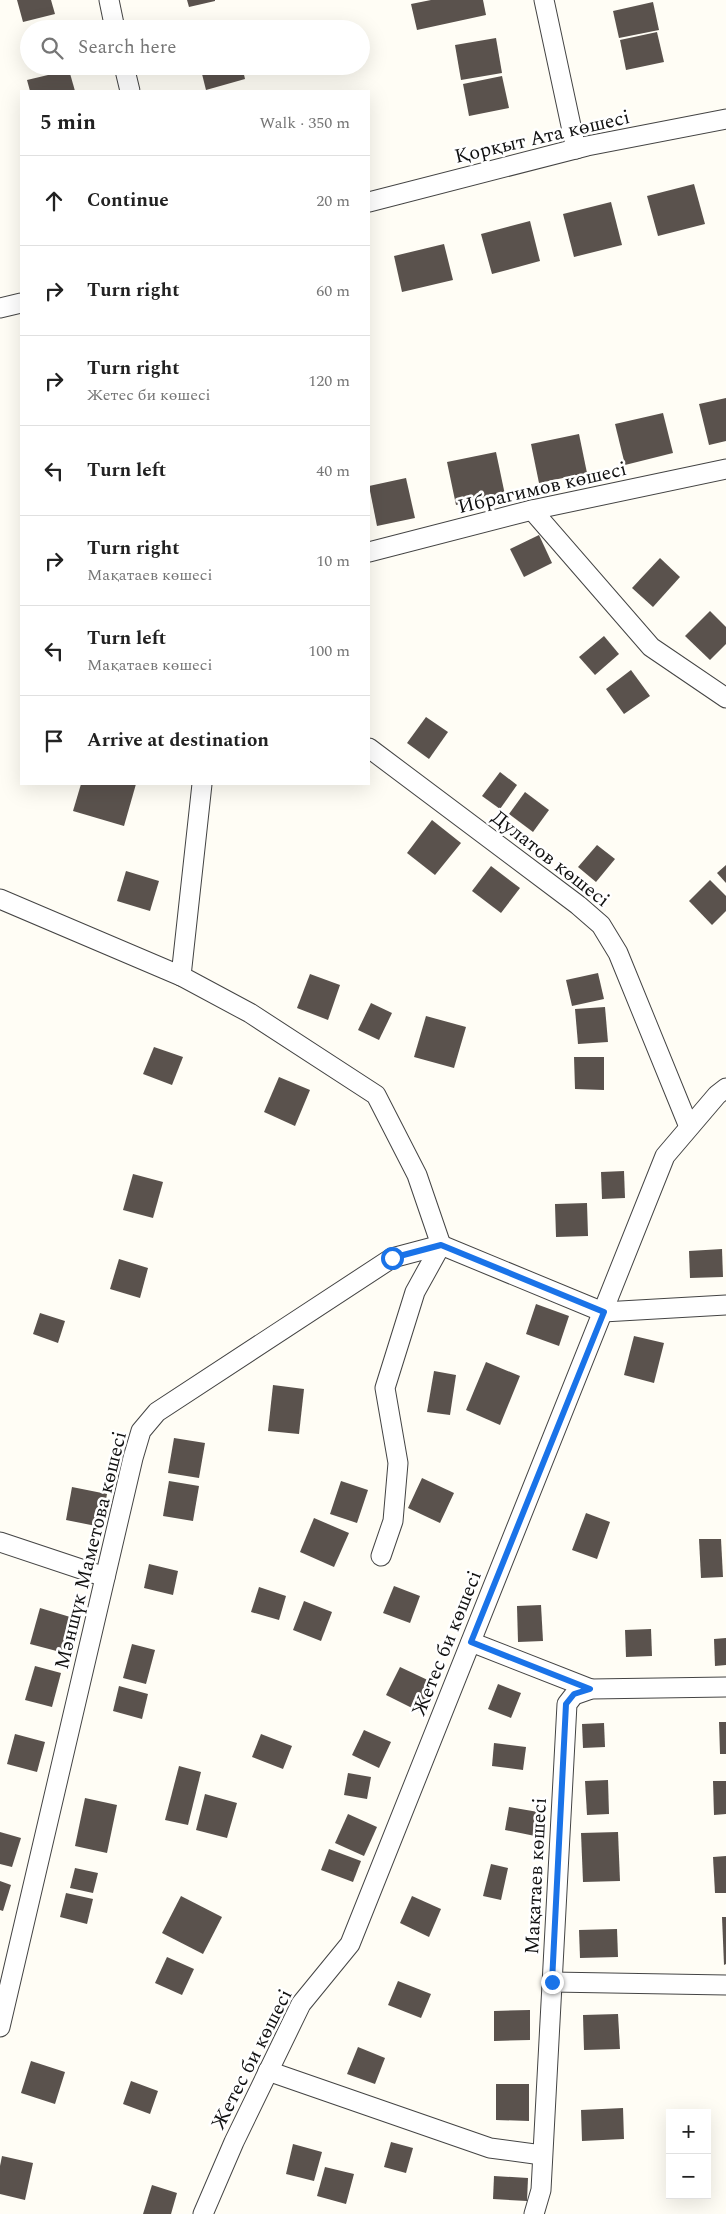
<!DOCTYPE html>
<meta charset="utf-8">
<style>
body{margin:0;font-family:Spectral,serif;background:#f6f6f6;color:#222}
.controls{position:absolute;right:15px;bottom:15px;display:grid;overflow:hidden;border-radius:0px;box-shadow:0 5px 20px #0002}
.controls button{width:45px;height:45px;display:grid;place-items:center;padding:0;border:0;border-bottom:1px solid #e0e0e0;background:#fff;color:#222;font:25px sans-serif}
.stop{position:absolute;width:15px;height:15px;margin:-11px;border:4px solid #1a73e8;border-radius:50%;background:#fff}
.stop.end{background:#1a73e8;border-color:#fff;box-shadow:0 1px 5px #0008}
.list{margin:0;padding:0;list-style:none}
h2{display:flex;justify-content:space-between;align-items:center;height:65px;margin:0;padding:0 20px;font-size:21px}
h2 small{font-size:16px;font-weight:400;color:#767676}
.list li{display:grid;grid-template-columns:32px 1fr auto;gap:15px;align-items:center;box-sizing:border-box;height:90px;padding:0 20px;border-top:1px solid #e0e0e0}
.list b{display:block;font-size:19px;white-space:nowrap}
.list p{margin:0;font-size:16px;white-space:nowrap;color:#767676}
.list em{font-size:16px;font-style:normal;color:#767676}
.icon{flex:none;width:28px;height:28px;fill:none;stroke:currentColor;stroke-width:2;stroke-linecap:round;stroke-linejoin:round}
.map{position:relative;flex:none;width:726px;height:2214px;overflow:hidden}
.search{position:absolute;background:#fff;box-shadow:0 5px 20px #0002;left:20px;top:20px;width:350px;height:55px;display:flex;align-items:center;gap:12px;box-sizing:border-box;padding:0 18px;border-radius:28px;color:#767676;font-size:19px}
.panel{position:absolute;background:#fff;box-shadow:0 5px 20px #0002;left:20px;top:90px;width:350px;height:695px;border-radius:0px}
.map>svg:first-child{display:block}
</style>
<div class="map">
<svg width="726" height="2214" viewBox="0 0 726 2214">
<rect width="100%" height="100%" fill="#fffdf5"/>
<!-- building -->
<g fill="#5a524d">
<path d="M17,0H51L55,14L23,22Z"/>
<path d="M187,0H215V1L189,7Z"/>
<path d="M431,0H483L486,15L417,30L411,4Z"/>
<path d="M653,2L659,30L619,38L613,11Z"/>
<path d="M657,32L664,62L626,70L620,40Z"/>
<path d="M496,38L502,73L461,80L455,45Z"/>
<path d="M200,66H242L245,79L206,90Z"/>
<path d="M69,70L75,91H30L27,80Z"/>
<path d="M502,76L509,108L469,116L463,84Z"/>
<path d="M694,184L705,224L658,236L647,196Z"/>
<path d="M611,202L622,245L574,257L563,214Z"/>
<path d="M530,221L540,261L492,274L481,234Z"/>
<path d="M444,244L453,280L402,292L394,256Z"/>
<path d="M726,398V441L709,445L699,404Z"/>
<path d="M663,413L673,453L625,465L615,424Z"/>
<path d="M579,434L587,473L539,483L531,444Z"/>
<path d="M496,452L505,495L456,505L447,462Z"/>
<path d="M406,478L415,518L377,526L369,486Z"/>
<path d="M539,535L552,563L524,577L510,549Z"/>
<path d="M660,558L680,577L653,607L632,588Z"/>
<path d="M710,611L726,627V644L710,660L685,636Z"/>
<path d="M604,636L619,654L595,675L579,657Z"/>
<path d="M631,670L650,696L624,714L606,689Z"/>
<path d="M426,717L448,732L429,759L407,743Z"/>
<path d="M500,772L517,785L500,809L482,796Z"/>
<path d="M81,784H136L124,826L73,811Z"/>
<path d="M525,792L549,810L533,832L509,814Z"/>
<path d="M432,820L461,843L435,875L407,853Z"/>
<path d="M597,845L615,859L596,882L578,867Z"/>
<path d="M726,865V883L717,873Z"/>
<path d="M491,866L520,888L501,913L472,891Z"/>
<path d="M126,871L159,881L150,911L117,901Z"/>
<path d="M710,880L726,896V911L712,925L689,901Z"/>
<path d="M598,973L604,999L572,1006L566,980Z"/>
<path d="M310,974L340,985L328,1020L297,1008Z"/>
<path d="M371,1003L392,1013L379,1040L358,1030Z"/>
<path d="M605,1007L608,1042L578,1044L575,1009Z"/>
<path d="M426,1016L466,1027L454,1068L414,1057Z"/>
<path d="M154,1047L183,1057L172,1085L143,1074Z"/>
<path d="M574,1057H604V1090L575,1089Z"/>
<path d="M279,1077L310,1090L295,1126L264,1112Z"/>
<path d="M624,1171L625,1198L602,1199L601,1172Z"/>
<path d="M133,1174L163,1182L153,1218L123,1210Z"/>
<path d="M587,1203L588,1236L556,1237L555,1204Z"/>
<path d="M722,1249L723,1277L690,1278L689,1251Z"/>
<path d="M119,1259L148,1268L140,1298L110,1289Z"/>
<path d="M536,1304L569,1316L559,1346L526,1334Z"/>
<path d="M40,1313L65,1321L58,1343L33,1334Z"/>
<path d="M634,1336L664,1343L654,1383L624,1375Z"/>
<path d="M486,1362L520,1376L500,1425L466,1410Z"/>
<path d="M434,1371L456,1375L450,1415L427,1412Z"/>
<path d="M273,1385L304,1389L299,1434L268,1431Z"/>
<path d="M174,1438L205,1443L199,1478L168,1473Z"/>
<path d="M422,1478L454,1493L440,1523L408,1508Z"/>
<path d="M169,1481L199,1486L193,1521L163,1516Z"/>
<path d="M341,1481L368,1490L357,1523L330,1514Z"/>
<path d="M72,1487L107,1494L101,1527L66,1520Z"/>
<path d="M586,1513L610,1522L597,1559L572,1550Z"/>
<path d="M314,1518L349,1533L334,1567L300,1552Z"/>
<path d="M699,1539H721L723,1577L701,1578Z"/>
<path d="M149,1564L178,1571L173,1595L144,1588Z"/>
<path d="M394,1586L420,1596L410,1623L383,1613Z"/>
<path d="M259,1587L286,1596L279,1620L251,1612Z"/>
<path d="M304,1601L332,1612L321,1641L293,1630Z"/>
<path d="M541,1605L543,1641L518,1642L517,1606Z"/>
<path d="M40,1608L77,1619L68,1654L30,1644Z"/>
<path d="M651,1629L652,1656L626,1657L625,1630Z"/>
<path d="M726,1638V1665L715,1666L714,1639Z"/>
<path d="M132,1644L155,1650L146,1684L123,1678Z"/>
<path d="M35,1666L61,1673L52,1707L25,1700Z"/>
<path d="M400,1667L434,1683L420,1712L386,1695Z"/>
<path d="M498,1684L521,1693L511,1718L488,1709Z"/>
<path d="M119,1686L148,1694L142,1719L113,1711Z"/>
<path d="M719,1722H726V1754H720Z"/>
<path d="M604,1723L605,1747L583,1748L582,1724Z"/>
<path d="M364,1730L391,1742L379,1768L352,1755Z"/>
<path d="M15,1734L45,1742L37,1772L7,1764Z"/>
<path d="M261,1734L292,1746L283,1769L252,1757Z"/>
<path d="M494,1743L526,1747L523,1770L492,1766Z"/>
<path d="M179,1766L201,1772L188,1825L165,1820Z"/>
<path d="M348,1773L371,1777L367,1799L344,1795Z"/>
<path d="M608,1780L609,1814L587,1815L585,1781Z"/>
<path d="M713,1781H726V1814L714,1815Z"/>
<path d="M205,1794L237,1803L227,1838L196,1830Z"/>
<path d="M85,1798L117,1805L107,1853L75,1846Z"/>
<path d="M509,1807L544,1813L540,1837L505,1830Z"/>
<path d="M348,1814L377,1827L364,1856L335,1843Z"/>
<path d="M0,1832L21,1838L12,1867L0,1864Z"/>
<path d="M618,1832L620,1881L583,1882L581,1833Z"/>
<path d="M329,1849L361,1861L353,1882L321,1870Z"/>
<path d="M726,1856V1893H715L713,1857Z"/>
<path d="M491,1864L508,1868L501,1900L483,1896Z"/>
<path d="M75,1868L98,1873L93,1893L70,1888Z"/>
<path d="M0,1881L11,1885L3,1911L0,1910Z"/>
<path d="M66,1893L93,1899L87,1924L60,1917Z"/>
<path d="M181,1896L222,1917L203,1954L162,1933Z"/>
<path d="M412,1896L441,1909L429,1937L400,1923Z"/>
<path d="M722,1917H726V1964L724,1965Z"/>
<path d="M617,1929L618,1957L580,1958L579,1930Z"/>
<path d="M167,1957L194,1969L182,1995L155,1983Z"/>
<path d="M398,1981L431,1994L421,2018L388,2005Z"/>
<path d="M530,2010V2040L494,2041V2011Z"/>
<path d="M618,2014L620,2049L584,2050L583,2015Z"/>
<path d="M358,2047L385,2058L375,2084L347,2074Z"/>
<path d="M31,2061L65,2072L55,2104L21,2093Z"/>
<path d="M131,2081L158,2091L150,2114L123,2104Z"/>
<path d="M496,2084H529V2121L496,2120Z"/>
<path d="M623,2108L624,2139L582,2141L581,2110Z"/>
<path d="M391,2142L413,2148L406,2173L384,2167Z"/>
<path d="M293,2144L322,2152L314,2181L286,2174Z"/>
<path d="M2,2156L33,2163L25,2200L0,2194V2166Z"/>
<path d="M325,2167L354,2174L346,2204L317,2196Z"/>
<path d="M494,2176L528,2178L527,2201L493,2199Z"/>
<path d="M152,2185L177,2193L171,2214H143Z"/>
</g>
<g fill="none" stroke-linecap="round" stroke-linejoin="round">
<!-- street casing -->
<g stroke="#444" stroke-width="21">
<g id="street">
<path d="M109,0L115,29"/>
<path d="M544,0L576,149"/>
<path d="M124,66L130,91"/>
<path d="M369,202L587,146L726,119"/>
<path d="M0,308L21,303"/>
<path d="M532,510L651,647L726,698"/>
<path d="M369,552L532,510L726,469"/>
<path d="M369,748L578,905L601,925L618,953L689,1127"/>
<path d="M202,784L181,976L250,1013L376,1095L417,1175L441,1245"/>
<path d="M0,899L181,976"/>
<path d="M441,1245L603,1312L726,1305"/>
<path d="M0,1542L105,1577"/>
<path d="M381,1556L393,1521L398,1463L385,1388L415,1292L441,1245"/>
<path d="M471,1642L591,1689"/>
<path d="M552,1982L726,1985"/>
<path d="M0,2027L133,1458L141,1431L157,1412L392,1258L441,1245"/>
<path d="M268,2071L490,2148L542,2155"/>
<path d="M203,2214L234,2142L301,2004L350,1944L665,1156L717,1095L726,1088"/>
<path d="M534,2214L541,2190L567,1704L574,1695L591,1689L726,1687"/>
</g>
</g>
<!-- street -->
<use href="#street" stroke="#fff" stroke-width="19"/>
</g>
<g fill="none" stroke-linecap="round" stroke-linejoin="round">
<!-- route -->
<path stroke="#1a73e8" stroke-width="6" d="M392,1258L441,1245L604,1312L471,1642L590,1689L574,1694L566,1704L552,1982"/>
</g>
<g text-anchor="middle" stroke-width="5" stroke-linejoin="round" paint-order="stroke">
<!-- street labels -->
<g font-size="20" fill="#111" stroke="#fff">
<text transform="translate(542 136) rotate(-13)" y="7">Қорқыт Ата көшесі</text>
<text transform="translate(542 487) rotate(-13)" y="7">Ибрагимов көшесі</text>
<text transform="translate(551 858) rotate(38)" y="7">Дулатов көшесі</text>
<text transform="translate(90 1550) rotate(-76)" y="7">Мәншүк Маметова көшесі</text>
<text transform="translate(446 1643) rotate(-68)" y="7">Жетес би көшесі</text>
<text transform="translate(535 1876) rotate(-87)" y="7">Мақатаев көшесі</text>
<text transform="translate(251 2059) rotate(-63)" y="7">Жетес би көшесі</text>
</g>
</g>
</svg>
<div class="controls">
<button>+</button>
<button>−</button>
</div>
<div class="stop" style="left:392px;top:1258px"></div>
<div class="stop end" style="left:552px;top:1982px"></div>
<div class="search"><svg class="icon" aria-label="search" viewBox="0 0 24 24"><circle cx="10" cy="10" r="6"/><path d="M15 15l6 6"/></svg>Search here</div>
<section class="panel">
<h2>5 min<small>Walk · 350 m</small></h2>
<ul class="list">
<li><svg class="icon" aria-label="ahead" viewBox="0 0 24 24"><path d="M12 20V5M6 11l6-6 6 6"/></svg><div><b>Continue</b></div><em>20 m</em></li>
<li><svg class="icon" aria-label="right" viewBox="0 0 24 24"><path d="M7 20v-9h11M14 6l5 5-5 5"/></svg><div><b>Turn right</b></div><em>60 m</em></li>
<li><svg class="icon" aria-label="right" viewBox="0 0 24 24"><path d="M7 20v-9h11M14 6l5 5-5 5"/></svg><div><b>Turn right</b><p>Жетес би көшесі</p></div><em>120 m</em></li>
<li><svg class="icon" aria-label="left" viewBox="0 0 24 24"><path d="M17 20v-9H6M10 6l-5 5 5 5"/></svg><div><b>Turn left</b></div><em>40 m</em></li>
<li><svg class="icon" aria-label="right" viewBox="0 0 24 24"><path d="M7 20v-9h11M14 6l5 5-5 5"/></svg><div><b>Turn right</b><p>Мақатаев көшесі</p></div><em>10 m</em></li>
<li><svg class="icon" aria-label="left" viewBox="0 0 24 24"><path d="M17 20v-9H6M10 6l-5 5 5 5"/></svg><div><b>Turn left</b><p>Мақатаев көшесі</p></div><em>100 m</em></li>
<li><svg class="icon" aria-label="arrive" viewBox="0 0 24 24"><path d="M6 21V4h12l-3 4 3 4H6"/></svg><div><b>Arrive at destination</b></div></li>
</ul>
</section>
</div>
